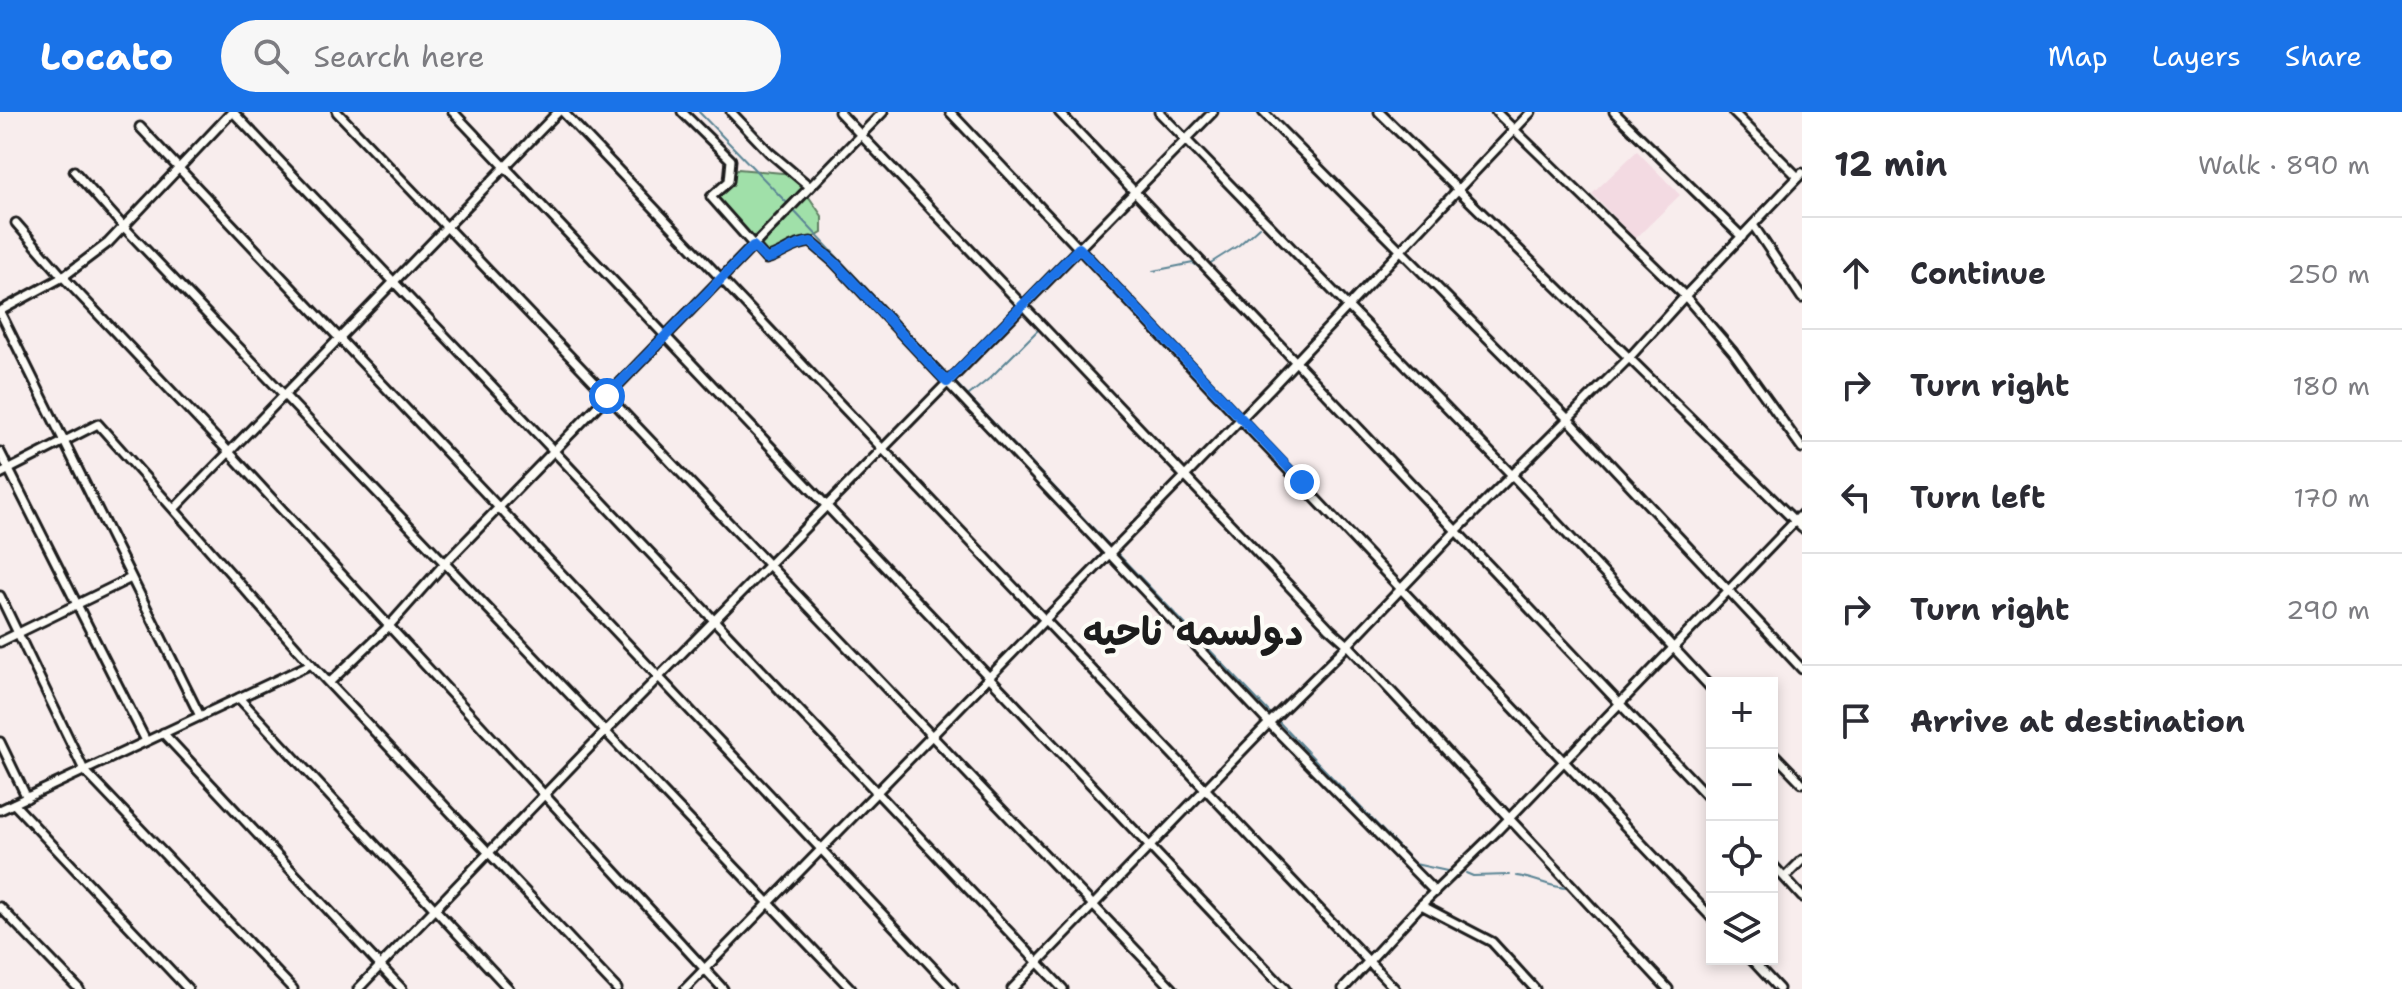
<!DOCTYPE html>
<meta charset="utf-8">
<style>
body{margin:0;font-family:"Shantell Sans","Playpen Sans Arabic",sans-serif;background:#f7f7f7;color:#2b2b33}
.controls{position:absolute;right:24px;bottom:24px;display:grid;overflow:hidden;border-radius:0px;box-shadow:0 4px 12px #0003}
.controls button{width:72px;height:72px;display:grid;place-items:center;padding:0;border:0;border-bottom:2px solid #e1e1e2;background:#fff;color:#2b2b33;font:40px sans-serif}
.stop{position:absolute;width:24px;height:24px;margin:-18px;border:6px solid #1a73e8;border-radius:50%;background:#fff}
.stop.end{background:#1a73e8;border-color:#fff;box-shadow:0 2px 8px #0008}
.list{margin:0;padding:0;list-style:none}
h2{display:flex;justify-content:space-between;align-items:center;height:104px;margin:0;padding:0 32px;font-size:34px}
h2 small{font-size:26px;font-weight:400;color:#7c7c81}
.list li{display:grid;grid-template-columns:52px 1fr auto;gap:24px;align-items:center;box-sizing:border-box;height:112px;padding:0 32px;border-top:2px solid #e1e1e2}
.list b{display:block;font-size:30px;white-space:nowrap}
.list em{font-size:26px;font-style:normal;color:#7c7c81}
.icon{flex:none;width:44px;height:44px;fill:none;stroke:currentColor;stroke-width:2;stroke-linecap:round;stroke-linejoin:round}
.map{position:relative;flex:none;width:1802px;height:877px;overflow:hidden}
header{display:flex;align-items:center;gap:48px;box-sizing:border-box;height:112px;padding:0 40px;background:#1a73e8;color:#fff}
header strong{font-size:38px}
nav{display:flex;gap:44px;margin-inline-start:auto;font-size:28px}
.search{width:560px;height:72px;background:#f7f7f7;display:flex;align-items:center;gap:20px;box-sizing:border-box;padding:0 28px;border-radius:44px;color:#7c7c81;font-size:30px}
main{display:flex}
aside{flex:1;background:#fff}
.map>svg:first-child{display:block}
</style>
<header>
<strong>Locato</strong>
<div class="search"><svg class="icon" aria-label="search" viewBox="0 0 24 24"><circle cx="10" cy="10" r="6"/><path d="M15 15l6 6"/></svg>Search here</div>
<nav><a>Map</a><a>Layers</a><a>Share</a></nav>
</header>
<main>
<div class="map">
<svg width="1802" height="877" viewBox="0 0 1802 877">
<rect width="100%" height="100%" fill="#f8eded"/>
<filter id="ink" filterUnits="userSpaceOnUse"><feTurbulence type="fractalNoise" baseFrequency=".0125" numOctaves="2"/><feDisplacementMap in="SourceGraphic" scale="16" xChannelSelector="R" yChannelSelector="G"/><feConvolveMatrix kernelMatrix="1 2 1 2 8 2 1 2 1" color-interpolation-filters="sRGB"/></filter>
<g filter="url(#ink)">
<!-- built -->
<path fill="#f3dae2" d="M1637,39L1680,83L1635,127L1592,82Z"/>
<!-- green -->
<path fill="#a0e0a9" stroke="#5e7e62" stroke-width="2" d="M738,57L793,62L822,104V121C812,128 800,126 790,131C781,136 777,141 766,143L717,85Z"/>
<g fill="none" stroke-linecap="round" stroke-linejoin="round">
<!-- stream -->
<g stroke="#5a8494" stroke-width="2">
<path d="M699,0L786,90"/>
<path d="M794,99L947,262"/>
<path d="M1209,152L1239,133L1259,115"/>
<path d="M1153,159L1193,151L1202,158L1204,156"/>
<path d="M956,271L1109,433"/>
<path d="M969,283L990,266L1040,216"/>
<path d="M1117,441L1270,601"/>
<path d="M1279,610L1415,752L1447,759"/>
<path d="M1466,761L1473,764L1509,763"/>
<path d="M1517,764C1535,766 1551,776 1568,776"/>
</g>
<!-- minor casing -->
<g stroke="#1c1c1c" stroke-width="13">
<g id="minor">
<path d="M233,0L1063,877"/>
<path d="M337,0L1173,877"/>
<path d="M453,0L1285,877"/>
<path d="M563,0L1395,877"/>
<path d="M682,0L731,48L729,69L711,85L766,147C784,142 791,132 811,130L834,150L1269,611L1435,780"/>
<path d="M731,0L769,40L809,74"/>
<path d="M839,0L1330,517L1348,533L1668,877"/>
<path d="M950,0L1712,806"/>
<path d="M1059,0L1712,689"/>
<path d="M1159,0L1512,363L1712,577"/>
<path d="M1263,0L1568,307L1802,557"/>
<path d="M1379,0L1802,416"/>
<path d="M1496,0L1685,184L1733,240L1802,336"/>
<path d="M1614,0L1742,125"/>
<path d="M1733,0L1798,65"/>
<path d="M140,15L953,877"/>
<path d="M74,59L123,114L851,877"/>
<path d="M16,111L63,165L229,340L723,877"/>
<path d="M1753,113L1802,186"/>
<path d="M0,199L63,165L108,131L232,0"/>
<path d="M0,200L200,604"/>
<path d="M0,340L146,629"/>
<path d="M0,362L98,312L311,552L617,877"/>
<path d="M174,397L558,0"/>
<path d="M0,484L84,658L293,877"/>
<path d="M0,530L131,466"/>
<path d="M330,570L389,514L444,452L883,0"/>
<path d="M239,586L509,877"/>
<path d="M163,621L402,877"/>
<path d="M0,630L27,686"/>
<path d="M1772,640L1802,671"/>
<path d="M14,692L188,877"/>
<path d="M0,698L311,552"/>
<path d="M1772,752L1802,785"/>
<path d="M1785,765L1802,748"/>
<path d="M1421,793L1492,830L1535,877"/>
<path d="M0,795L79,877"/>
<path d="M1751,847L1779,877"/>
<path d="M358,877L592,633L1213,0"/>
<path d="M685,877L1272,275L1531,0"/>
<path d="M1012,877L1269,611L1341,540L1456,419L1629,246L1685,184L1802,61"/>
<path d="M1343,877L1421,793L1498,718L1802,402"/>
</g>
</g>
<!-- minor -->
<use href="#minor" stroke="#fdfcf7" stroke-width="7"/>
</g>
</g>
<g fill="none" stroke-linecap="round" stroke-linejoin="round" filter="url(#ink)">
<!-- route -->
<path stroke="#1a73e8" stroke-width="10" d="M607,284L753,134L766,147C785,142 789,133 811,130L834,150L947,270L1079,136L1302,370"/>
</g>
<g text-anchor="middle" stroke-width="8" stroke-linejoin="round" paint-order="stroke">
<!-- district labels -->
<g font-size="38" font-weight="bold" fill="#1c1c1c" stroke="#fdfcf7">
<text x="1193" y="533">دولسمه ناحیه</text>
</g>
</g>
</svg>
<div class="controls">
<button>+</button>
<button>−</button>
<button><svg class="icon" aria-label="locate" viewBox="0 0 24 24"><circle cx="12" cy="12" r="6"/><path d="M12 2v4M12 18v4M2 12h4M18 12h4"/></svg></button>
<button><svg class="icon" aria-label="layers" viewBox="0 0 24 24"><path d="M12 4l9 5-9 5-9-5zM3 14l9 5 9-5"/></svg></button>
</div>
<div class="stop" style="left:607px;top:284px"></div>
<div class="stop end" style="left:1302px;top:370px"></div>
</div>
<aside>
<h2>12 min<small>Walk · 890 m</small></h2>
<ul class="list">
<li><svg class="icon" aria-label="ahead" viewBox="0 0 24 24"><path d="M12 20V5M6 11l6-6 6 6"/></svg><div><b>Continue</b></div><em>250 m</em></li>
<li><svg class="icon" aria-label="right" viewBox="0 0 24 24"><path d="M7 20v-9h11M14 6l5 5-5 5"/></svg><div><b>Turn right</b></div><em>180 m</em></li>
<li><svg class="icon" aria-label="left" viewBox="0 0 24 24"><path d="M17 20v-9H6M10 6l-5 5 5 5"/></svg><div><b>Turn left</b></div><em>170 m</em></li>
<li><svg class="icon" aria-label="right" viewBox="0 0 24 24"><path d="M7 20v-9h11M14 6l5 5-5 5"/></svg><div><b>Turn right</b></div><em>290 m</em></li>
<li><svg class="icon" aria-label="arrive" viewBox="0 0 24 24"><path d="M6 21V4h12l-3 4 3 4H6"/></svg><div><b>Arrive at destination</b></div></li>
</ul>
</aside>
</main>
